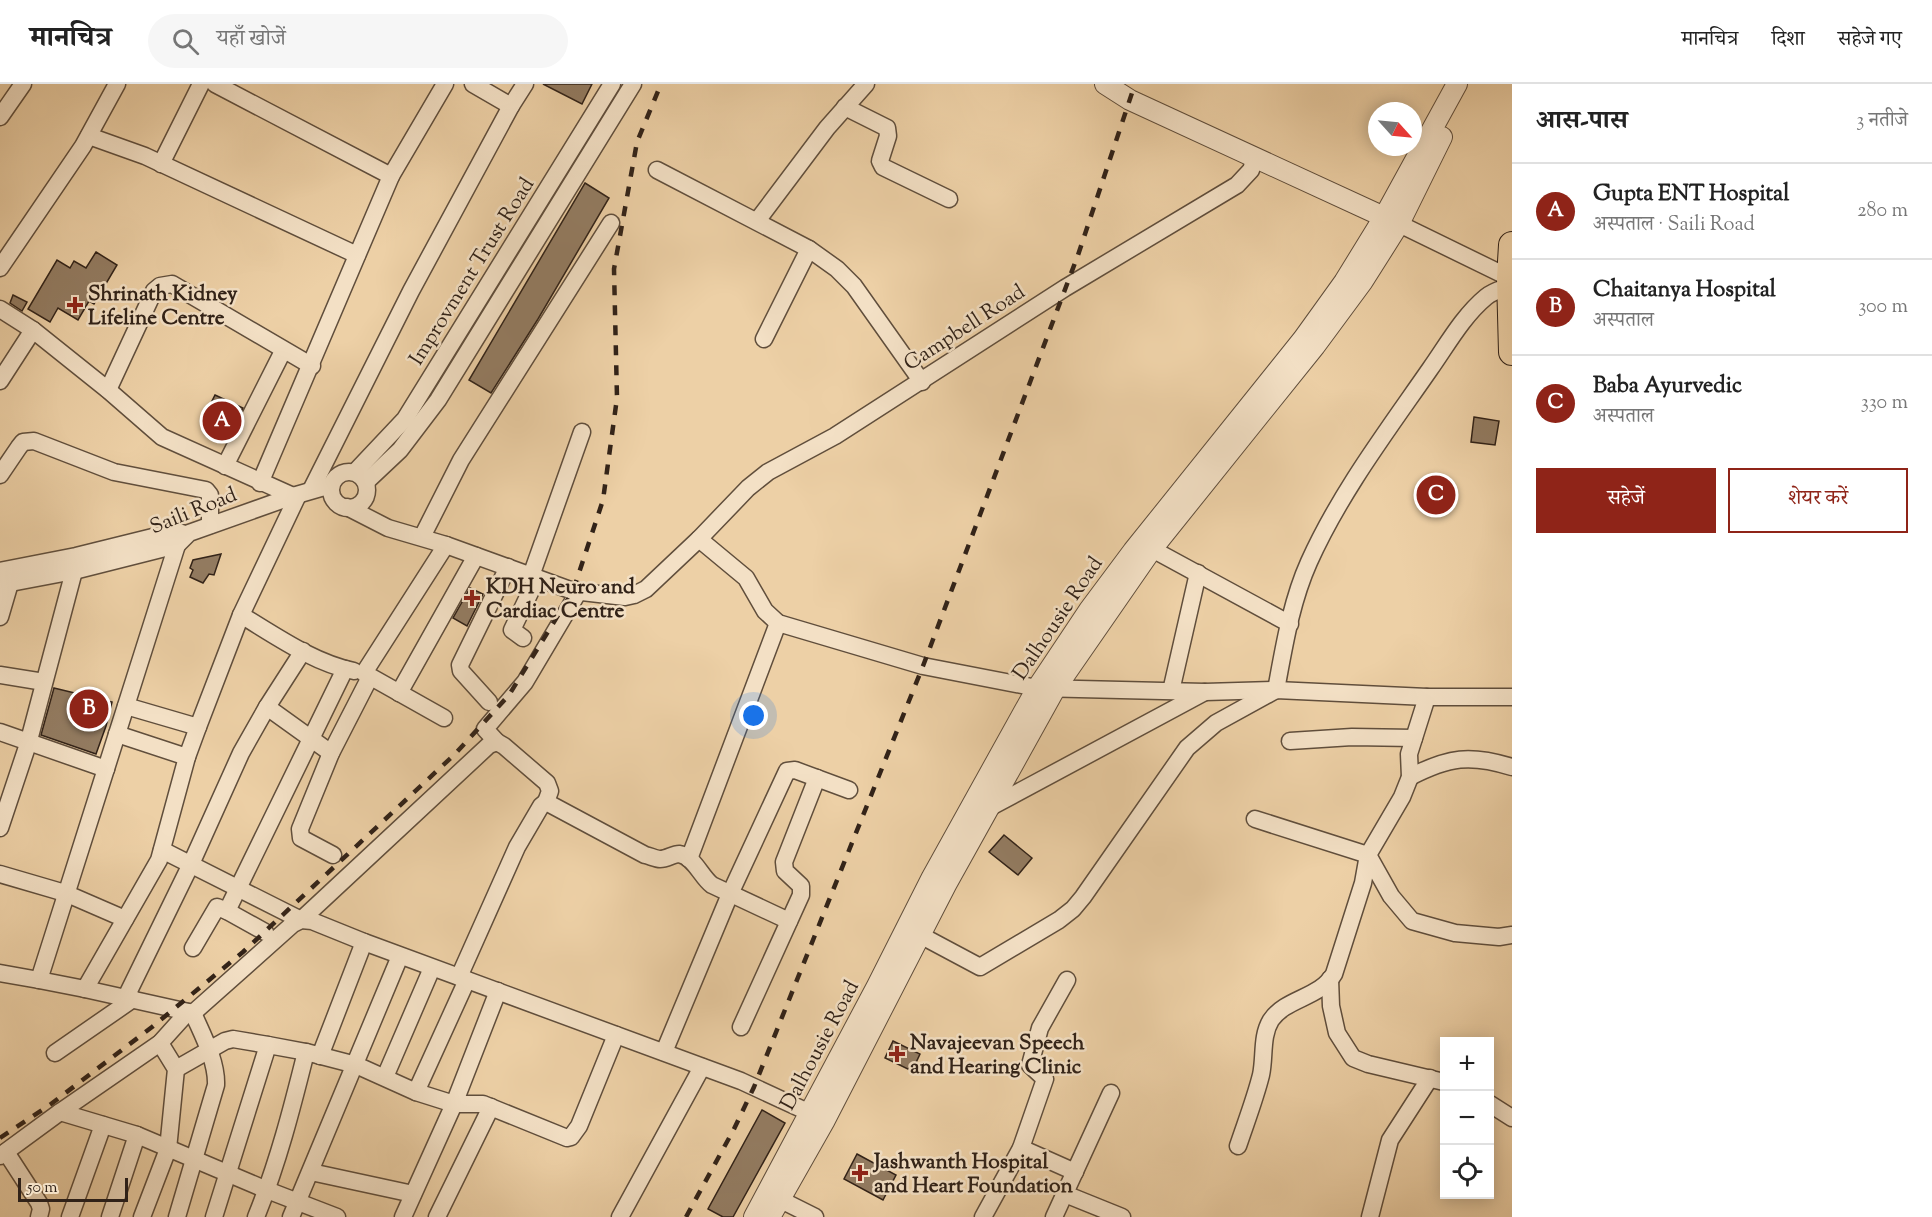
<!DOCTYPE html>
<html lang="hi">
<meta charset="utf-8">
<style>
body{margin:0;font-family:"Sorts Mill Goudy","Noto Serif Devanagari",serif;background:#f6f6f6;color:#222}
.controls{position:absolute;right:18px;bottom:18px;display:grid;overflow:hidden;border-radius:0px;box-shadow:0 3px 15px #0003}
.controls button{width:54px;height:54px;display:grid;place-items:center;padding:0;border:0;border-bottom:2px solid #e0e0e0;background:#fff;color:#222;font:30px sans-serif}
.compass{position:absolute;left:1368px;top:18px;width:54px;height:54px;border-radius:50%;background:#fff;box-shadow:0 3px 15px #0003;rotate:117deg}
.scale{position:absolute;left:18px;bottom:15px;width:110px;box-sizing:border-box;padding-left:6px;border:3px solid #312218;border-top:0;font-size:16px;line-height:21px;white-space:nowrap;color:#312218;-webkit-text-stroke:4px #f3e0c5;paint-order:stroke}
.you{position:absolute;left:754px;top:632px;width:21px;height:21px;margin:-15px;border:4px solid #fff;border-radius:50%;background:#1a73e8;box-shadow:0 0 0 9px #1a73e833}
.badge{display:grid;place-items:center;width:39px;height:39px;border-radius:50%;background:#8f2418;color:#fff;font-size:20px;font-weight:700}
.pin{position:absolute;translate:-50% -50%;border:3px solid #fff;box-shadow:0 2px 6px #0006}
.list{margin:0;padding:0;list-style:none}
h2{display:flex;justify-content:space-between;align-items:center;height:78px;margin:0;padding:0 24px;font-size:26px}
h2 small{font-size:20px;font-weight:400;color:#767676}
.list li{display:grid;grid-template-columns:39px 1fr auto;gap:18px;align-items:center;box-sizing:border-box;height:96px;padding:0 24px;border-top:2px solid #e0e0e0}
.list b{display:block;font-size:22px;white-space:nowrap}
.list p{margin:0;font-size:20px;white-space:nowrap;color:#767676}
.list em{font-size:20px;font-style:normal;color:#767676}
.actions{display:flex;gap:12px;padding:18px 24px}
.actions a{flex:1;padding:14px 0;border:2px solid #8f2418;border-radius:0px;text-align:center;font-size:21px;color:#8f2418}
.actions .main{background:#8f2418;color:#fff}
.icon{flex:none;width:33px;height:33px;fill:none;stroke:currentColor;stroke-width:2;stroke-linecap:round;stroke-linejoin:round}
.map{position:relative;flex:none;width:1512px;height:1133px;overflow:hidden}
header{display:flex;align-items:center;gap:36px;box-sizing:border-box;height:84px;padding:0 30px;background:#fff;border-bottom:2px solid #e0e0e0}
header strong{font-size:28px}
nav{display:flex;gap:33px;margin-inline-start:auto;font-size:21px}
.search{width:420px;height:54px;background:#f6f6f6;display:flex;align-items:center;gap:15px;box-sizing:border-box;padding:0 21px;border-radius:33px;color:#767676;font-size:22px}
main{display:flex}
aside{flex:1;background:#fff}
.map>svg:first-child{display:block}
</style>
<header>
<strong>मानचित्र</strong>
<div class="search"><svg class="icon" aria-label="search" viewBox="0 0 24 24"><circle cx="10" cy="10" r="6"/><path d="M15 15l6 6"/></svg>यहाँ खोजें</div>
<nav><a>मानचित्र</a><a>दिशा</a><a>सहेजे गए</a></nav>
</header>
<main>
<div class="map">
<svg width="1512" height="1133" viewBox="0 0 1512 1133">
<rect width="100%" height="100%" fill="#edd0a6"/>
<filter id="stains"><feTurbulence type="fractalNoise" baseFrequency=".00333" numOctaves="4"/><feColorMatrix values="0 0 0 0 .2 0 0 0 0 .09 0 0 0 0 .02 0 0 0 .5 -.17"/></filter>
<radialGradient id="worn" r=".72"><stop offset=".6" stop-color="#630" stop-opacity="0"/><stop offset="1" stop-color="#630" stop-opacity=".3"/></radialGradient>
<!-- building -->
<g fill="#937c62" stroke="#312218" stroke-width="1.5">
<path d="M543,0H592L582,20Z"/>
<path d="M585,99L609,114L538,235L491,309L469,296Z"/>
<path d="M96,168L117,181L94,220L89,217L78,236L58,224L50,238L28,225L57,176L70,184L74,177L86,184Z"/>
<path d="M13,211L27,218L22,227L10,219Z"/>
<path d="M215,311L243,324L231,346L204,333Z"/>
<path d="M1474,333L1499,337L1495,361L1471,358Z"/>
<path d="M1428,399L1446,400V420L1428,419Z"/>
<path d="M221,470L214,491L209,490L203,499L190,493L193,486L190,484L193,476Z"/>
<path d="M470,504L483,510L467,542L453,534Z"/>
<path d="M54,604L112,618L106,642L96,670L41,651Z"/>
<path d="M1004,751L1032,774L1018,791L989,768Z"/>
<path d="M893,957L920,970L912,987L885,974Z"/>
<path d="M762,1026L785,1039L733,1133H723L708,1125Z"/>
<path d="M857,1070L896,1091L883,1116L844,1095Z"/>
</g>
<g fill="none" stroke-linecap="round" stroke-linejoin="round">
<!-- minor casing -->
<g stroke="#604e3c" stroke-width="19">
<g id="minor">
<path d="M215,0L391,92"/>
<path d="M473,0L511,22"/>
<path d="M845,23L887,44L888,52L880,77L883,83L949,115"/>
<path d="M0,33L23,0"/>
<path d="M89,52L145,72L357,171"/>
<path d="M161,80L201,0"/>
<path d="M657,86L809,165L764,255"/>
<path d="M1387,134L1510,194"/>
<path d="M757,137L827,44L866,0"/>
<path d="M809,165L837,185L854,202L922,298"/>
<path d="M0,184L83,62L117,0"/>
<path d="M0,225L33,246L108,306L162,353L293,412"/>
<path d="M0,297L33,246"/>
<path d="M108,306L154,207L160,202L172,200L312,282"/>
<path d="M225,382L283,267"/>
<path d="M355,388L405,335L612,0"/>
<circle cx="349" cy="406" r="18"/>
<path d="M0,391L19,363L23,358L34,357L114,388L206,406L210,411V441"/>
<path d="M366,398L400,366L438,316L633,0"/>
<path d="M260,399L391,92L445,0"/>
<path d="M311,406L411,207L511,22L525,0"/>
<path d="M347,423L388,444L446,461L573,507L625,513L634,511L646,505L699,455L746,494L765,527L778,539L923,582L1037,604L1205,608L1276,606L1427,613H1512"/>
<path d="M173,448L177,461L39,896L85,905L193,929L293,840L301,836L312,837L364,858L741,997L821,1034"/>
<path d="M422,453L461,376L611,139"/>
<path d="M699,455L748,404L768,388L835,352L1065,204L1237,101L1251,86L1255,73"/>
<path d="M1152,465L1290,540"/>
<path d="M0,487L76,472L173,448L182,449"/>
<path d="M531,492L582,348"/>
<path d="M0,501L74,487L177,461L189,449L293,412L331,401"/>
<path d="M241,531C276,552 314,579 354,587"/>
<path d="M0,533L10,499"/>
<path d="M523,554L512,546L537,494"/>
<path d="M0,591L44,598"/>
<path d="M1171,607L1198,489"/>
<path d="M399,609L476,472"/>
<path d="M489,618L461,587L460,581L508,483"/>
<path d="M126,622L198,643"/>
<path d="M267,623L331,669"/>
<path d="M444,634L364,589L446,461"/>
<path d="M0,648L106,685"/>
<path d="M117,650L187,673"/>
<path d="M1290,657L1352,653L1414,654"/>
<path d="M497,658L485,645L525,598L579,507"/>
<path d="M1410,693C1449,673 1470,670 1512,683"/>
<path d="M987,725L1205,608"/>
<path d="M1255,735L1368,771L1391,812L1412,837L1455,849L1499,853L1512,851"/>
<path d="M0,744L28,660L74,487"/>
<path d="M162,766L301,836L489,661L497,658L504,662L547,699L550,707L546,718"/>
<path d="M333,771L301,754L300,745L331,669L370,593"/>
<path d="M689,775L778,539"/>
<path d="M0,790L65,809L125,835"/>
<path d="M227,827L345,585"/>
<path d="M920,851L980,883L1059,836L1073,825L1083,813L1187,664L1216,639L1276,606C1284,563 1291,518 1309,478C1340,409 1387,347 1430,285C1447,261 1463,232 1486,213C1493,207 1502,205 1510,202"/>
<path d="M193,864L217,823L227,827L265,848"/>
<path d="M0,889L39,896"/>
<path d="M459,893L517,763L541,722L546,718L645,771C650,772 656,775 660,775C667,775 673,770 679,770C694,772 701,793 712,801L789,837"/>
<path d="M1330,895L1331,922L1337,949L1353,974L1368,980L1444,998"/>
<path d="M85,905L159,776L187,673L198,643L241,531L298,411"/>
<path d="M126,913L191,780L241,669L267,623L303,567"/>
<path d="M741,943L801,811V802L785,787L784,778L817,694"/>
<path d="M664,968L730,810L787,687L795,686L849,706"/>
<path d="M55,969L133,915"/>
<path d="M320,972L364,858"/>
<path d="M176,985L225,957L233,955L268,961L306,968L356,981L416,1008L454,1020H483L567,1054L571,1053L579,1042L616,951"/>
<path d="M385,993L432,884"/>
<path d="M416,1008L467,896"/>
<path d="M1490,1020L1512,1034"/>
<path d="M60,1028L137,1051L267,1106L337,1133"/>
<path d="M1238,1062C1246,1038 1255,1015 1261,991C1265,973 1261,952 1271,936C1286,914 1320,914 1334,890L1363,799L1368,771L1402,713L1410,693L1409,670L1427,613"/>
<path d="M1021,1064L1075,1088"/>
<path d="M6,1068L39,1119L41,1125L39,1133"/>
<path d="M0,1072L60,1028L160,959L188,928"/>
<path d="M311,1088L413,1110"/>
<path d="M1065,1110L1122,1133"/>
<path d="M771,1111L815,1133"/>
<path d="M70,1133L103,1041"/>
<path d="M110,1133L137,1051"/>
<path d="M142,1133L168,1065L176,985L160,959"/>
<path d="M177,1133L216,1001C217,977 202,950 193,929"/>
<path d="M214,1133L268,961"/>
<path d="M256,1133C278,1079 292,1024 306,968"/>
<path d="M291,1133L400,872"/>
<path d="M403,1133L454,1020L498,907"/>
<path d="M437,1133L491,1023"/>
<path d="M620,1133L702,983"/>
<path d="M983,1133L1021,1064L1045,995L1030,981L1040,944L1067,896"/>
<path d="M1054,1133L1111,1009"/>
<path d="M1370,1133L1390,1056L1430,994"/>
</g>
</g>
<!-- tertiary casing -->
<g stroke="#604e3c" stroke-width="22">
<g id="tertiary">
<path d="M1105,0L1130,16L1384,133"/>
<path d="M754,1133L877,902L932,793L1037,604L1089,526L1133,467L1303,255L1344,198L1384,133L1457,0"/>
<path d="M770,1133L825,1036L946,801L1055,605L1152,465L1315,262L1363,197L1399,140L1442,53"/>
</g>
</g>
<!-- primary casing -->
<g stroke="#312218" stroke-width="28">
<path id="primary" d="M1512,161L1510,194L1512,268"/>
</g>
<!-- minor -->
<use href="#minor" stroke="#f3e0c5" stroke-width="16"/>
<!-- tertiary -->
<use href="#tertiary" stroke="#f3e0c5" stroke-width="20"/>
<!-- primary -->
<use href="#primary" stroke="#edd0a6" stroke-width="26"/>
<!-- rail -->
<g stroke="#312218" stroke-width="4.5" stroke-dasharray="10 10" stroke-linecap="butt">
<path d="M0,1054L51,1020L152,943L243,868L455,670L509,611L573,507L603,416L617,314L614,185L637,58L661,0"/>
<path d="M686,1133L734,1045L754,1003L923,582L1078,171L1135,0"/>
</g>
</g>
<!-- markers -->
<g fill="#8f2418" stroke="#f3e0c5" stroke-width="2">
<path d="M72 212h6v6h6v6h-6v6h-6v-6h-6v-6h6z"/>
<path d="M469 505h6v6h6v6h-6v6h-6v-6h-6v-6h6z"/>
<path d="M894 961h6v6h6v6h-6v6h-6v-6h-6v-6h6z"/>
<path d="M857 1080h6v6h6v6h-6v6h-6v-6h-6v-6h6z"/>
</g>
<g text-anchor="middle" stroke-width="5" stroke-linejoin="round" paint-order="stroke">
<!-- street labels -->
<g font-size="21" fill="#312218" stroke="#f3e0c5">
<text transform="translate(471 187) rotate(-58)" y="7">Improvment Trust Road</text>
<text transform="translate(964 243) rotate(-33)" y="7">Campbell Road</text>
<text transform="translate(193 426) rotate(-22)" y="7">Saili Road</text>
<text transform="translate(1057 534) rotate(-56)" y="7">Dalhousie Road</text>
<text transform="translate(819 961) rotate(-62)" y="7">Dalhousie Road</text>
</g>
<!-- poi labels -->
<g font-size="21" font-weight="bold" fill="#312218" stroke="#f3e0c5" text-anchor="start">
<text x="88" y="216">Shrinath Kidney<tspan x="88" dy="24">Lifeline Centre</tspan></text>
<text x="486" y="509">KDH Neuro and<tspan x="486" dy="24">Cardiac Centre</tspan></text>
<text x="910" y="965">Navajeevan Speech<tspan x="910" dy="24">and Hearing Clinic</tspan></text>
<text x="874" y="1084">Jashwanth Hospital<tspan x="874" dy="24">and Heart Foundation</tspan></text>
</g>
</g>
<rect width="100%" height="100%" filter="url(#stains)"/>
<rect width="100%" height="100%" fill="url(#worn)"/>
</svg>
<div class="controls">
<button>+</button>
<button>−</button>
<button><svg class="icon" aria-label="locate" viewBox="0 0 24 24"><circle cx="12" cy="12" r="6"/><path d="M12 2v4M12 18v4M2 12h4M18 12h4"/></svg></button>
</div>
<svg class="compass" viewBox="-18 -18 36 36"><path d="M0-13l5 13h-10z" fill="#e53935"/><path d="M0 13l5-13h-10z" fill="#767676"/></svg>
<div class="scale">50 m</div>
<div class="you"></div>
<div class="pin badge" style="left:222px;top:337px">A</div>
<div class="pin badge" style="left:89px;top:625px">B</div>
<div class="pin badge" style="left:1436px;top:411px">C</div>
</div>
<aside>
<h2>आस-पास<small>3 नतीजे</small></h2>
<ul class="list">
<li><span class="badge">A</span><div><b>Gupta ENT Hospital</b><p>अस्पताल · Saili Road</p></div><em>280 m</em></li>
<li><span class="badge">B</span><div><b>Chaitanya Hospital</b><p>अस्पताल</p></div><em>300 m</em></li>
<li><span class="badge">C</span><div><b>Baba Ayurvedic</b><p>अस्पताल</p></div><em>330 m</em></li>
</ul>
<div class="actions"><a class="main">सहेजें</a><a>शेयर करें</a></div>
</aside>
</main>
